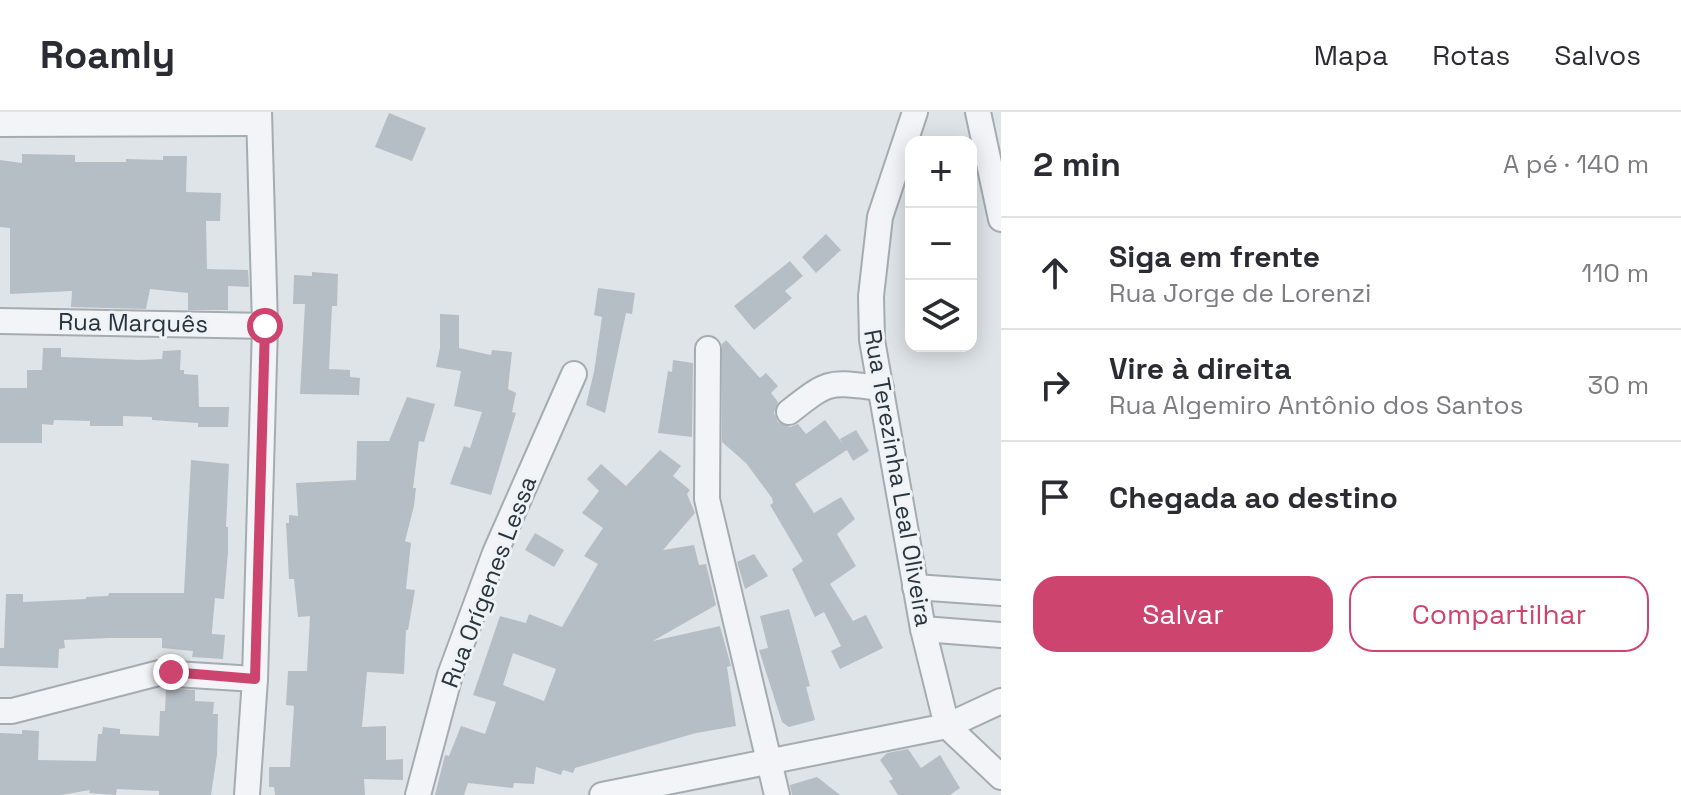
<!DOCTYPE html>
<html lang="pt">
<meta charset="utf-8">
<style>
body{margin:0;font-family:"Space Grotesk",sans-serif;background:#f7f7f7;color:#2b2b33}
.controls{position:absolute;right:24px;top:24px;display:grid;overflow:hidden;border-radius:16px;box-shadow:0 4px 20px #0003}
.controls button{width:72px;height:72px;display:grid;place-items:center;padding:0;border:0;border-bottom:2px solid #e1e1e2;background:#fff;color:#2b2b33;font:40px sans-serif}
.stop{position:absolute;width:24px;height:24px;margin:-18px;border:6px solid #cd456e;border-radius:50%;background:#fff}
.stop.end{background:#cd456e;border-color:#fff;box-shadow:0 2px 8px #0008}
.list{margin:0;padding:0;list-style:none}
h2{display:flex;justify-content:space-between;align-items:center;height:104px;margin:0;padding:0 32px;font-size:34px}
h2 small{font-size:26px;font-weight:400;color:#7c7c81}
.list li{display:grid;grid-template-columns:52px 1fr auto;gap:24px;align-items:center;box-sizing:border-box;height:112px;padding:0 32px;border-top:2px solid #e1e1e2}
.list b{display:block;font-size:30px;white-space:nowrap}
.list p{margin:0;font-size:26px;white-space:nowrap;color:#7c7c81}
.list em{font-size:26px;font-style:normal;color:#7c7c81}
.actions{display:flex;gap:16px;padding:24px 32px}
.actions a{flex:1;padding:18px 0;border:2px solid #cd456e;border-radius:24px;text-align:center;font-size:28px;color:#cd456e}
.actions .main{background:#cd456e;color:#fff}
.icon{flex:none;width:44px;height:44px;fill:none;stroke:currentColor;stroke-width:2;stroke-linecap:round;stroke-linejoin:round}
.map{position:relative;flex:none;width:1001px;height:683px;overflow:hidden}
header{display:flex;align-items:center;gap:48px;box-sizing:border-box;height:112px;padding:0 40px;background:#fff;border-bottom:2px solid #e1e1e2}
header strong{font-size:38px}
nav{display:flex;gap:44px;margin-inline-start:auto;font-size:28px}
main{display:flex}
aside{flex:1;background:#fff}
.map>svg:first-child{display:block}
</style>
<header>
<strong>Roamly</strong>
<nav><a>Mapa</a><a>Rotas</a><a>Salvos</a></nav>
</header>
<main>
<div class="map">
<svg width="1001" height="683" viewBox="0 0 1001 683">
<rect width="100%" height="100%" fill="#dfe4e8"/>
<!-- building -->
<g fill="#b6bec5" fill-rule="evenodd">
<path d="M389,1L426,16L412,49L375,35Z"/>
<path d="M22,42L75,43V50H126V47L163,48V44H187L186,80L221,81L220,109H206L207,157L248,158L249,175L228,174V198H188V181L150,177L146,197L71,195L72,179L10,182V116L0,115V48L22,51Z"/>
<path d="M826,122L841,138L816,161L802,145Z"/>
<path d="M790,149L803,164L785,179L792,186L754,218L734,194Z"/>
<path d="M312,160L338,162L337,194H332L329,257L350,258V265L360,266L359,283L300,282L305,192H293L294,163L312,164Z"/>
<path d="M598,176L635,181L632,202L626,201L605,301L586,293L594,260L602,205L594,203Z"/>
<path d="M440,202L459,203V236L491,243L492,238L512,240L508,277L516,281L512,300L516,301L491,383L450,372L464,334L470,336L482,300L454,294L461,259L436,255L440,236Z"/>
<path d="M726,228L760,266L766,261L778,274L771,281L778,290L774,301L778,310L790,315L798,312L806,322L825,308L843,332L840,327L856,318L869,339L853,349L847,338L795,372L814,401L841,385L855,407L837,422L856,454L830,472L853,509L866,503L883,536L840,557L831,539L841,534L824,500L815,505L792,457L803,449L770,393L773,391L772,386L746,351L722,330V232Z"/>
<path d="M43,236H61V245L139,248L162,247L163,239L181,238L180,258H184V262L198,263L199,295H229L228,315H198V311L152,308V305L123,304V314H90V309L54,308L53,313L42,312V331H0V276H27V258H42Z"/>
<path d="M673,248L693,251L692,325L658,321L668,259L672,260Z"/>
<path d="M407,285L435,292L424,330L419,329L413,376H416L414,394L405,429L411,431L406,477L415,478L408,518H406L404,562L367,560L362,615L386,614V648L403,647V668L364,667L365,683H275L274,675H269V655H290L294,594L286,593L288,559H307L310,504L298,505L294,467H289L286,411H289V403L298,404L296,371L356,368L357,329H389Z"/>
<path d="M660,338L681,354L673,364L690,378L687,382L695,401L663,438L694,433L699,453L706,452L716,493L653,529L720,514L731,554L727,555L736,614L696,621L575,656L573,661L563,658L561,663L536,655L534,672L514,671L513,676L468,671L464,683H435L445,643L449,644L461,614L485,622L496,590L473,583L500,504L526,511L529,502L562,515L598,452L584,444L603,416L582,401L599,379L587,367L601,352L626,374ZM513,541L556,557L544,589L503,573Z"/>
<path d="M191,348L229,352L226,415H228V440L224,487L215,486L212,519V522L225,523L223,547L192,545L193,539L162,536V526H109L64,528L65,536L59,537L58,556L0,554V536H4L6,482H23V490L86,487V485L108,484L109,481H184Z"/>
<path d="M535,421L564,438L554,455L525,438Z"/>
<path d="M754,442L768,464L745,477L737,450Z"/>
<path d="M789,497L810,574L806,575L815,608L789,615L782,610L759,538L768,536L760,504Z"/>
<path d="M166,576L195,578V589L214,590L213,602H218L217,643L211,683H159V679L117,677L116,683L89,681L90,678L61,683H0V621L22,622V618L39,619L38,648L96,649L98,622H102L103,615L120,617V622L159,624L160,599H165Z"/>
<path d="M908,637L921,656L940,643L960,676L950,683H898L889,669L893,667L880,648L887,641Z"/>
<path d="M817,665L840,683H792L790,673Z"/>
</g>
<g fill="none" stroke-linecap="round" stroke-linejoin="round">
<!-- minor casing -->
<g stroke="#a4acb2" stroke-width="28">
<g id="minor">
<path d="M915,0L880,105L871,184L872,228L923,517L947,614L1001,665"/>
<path d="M978,0L1001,107"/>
<path d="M0,12L259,11"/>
<path d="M0,209L265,214"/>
<path d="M708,237L707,387L777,683"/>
<path d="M789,300C831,267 828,270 881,276"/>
<path d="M915,475L1001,481"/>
<path d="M923,517L1001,523"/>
<path d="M0,599H12L159,561L255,567"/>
<path d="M247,683L255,567L265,214L259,0"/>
<path d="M418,683L450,563L495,441L574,262"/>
<path d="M602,683L947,614L1001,589"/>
</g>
</g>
<!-- minor -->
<use href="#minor" stroke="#f2f4f7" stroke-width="24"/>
</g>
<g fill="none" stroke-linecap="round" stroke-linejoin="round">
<!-- route -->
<path stroke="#cd456e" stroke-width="10" d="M171,560L255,567L265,214"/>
</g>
<g text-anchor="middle" stroke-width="6" stroke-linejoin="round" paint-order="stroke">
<!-- street labels -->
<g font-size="24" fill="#28343f" stroke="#eff3f6">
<text transform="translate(133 211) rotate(1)" y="8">Rua Marquês</text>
<text transform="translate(898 366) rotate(80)" y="8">Rua Terezinha Leal Oliveira</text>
<text transform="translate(489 470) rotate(-69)" y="8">Rua Orígenes Lessa</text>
</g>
</g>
</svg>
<div class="controls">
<button>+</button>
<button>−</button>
<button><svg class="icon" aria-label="layers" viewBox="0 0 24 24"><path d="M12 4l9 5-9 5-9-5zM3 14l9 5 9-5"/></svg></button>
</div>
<div class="stop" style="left:265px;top:214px"></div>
<div class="stop end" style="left:171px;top:560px"></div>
</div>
<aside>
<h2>2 min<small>A pé · 140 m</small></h2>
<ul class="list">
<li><svg class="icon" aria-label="ahead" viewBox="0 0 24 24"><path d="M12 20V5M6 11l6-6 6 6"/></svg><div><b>Siga em frente</b><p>Rua Jorge de Lorenzi</p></div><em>110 m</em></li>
<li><svg class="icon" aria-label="right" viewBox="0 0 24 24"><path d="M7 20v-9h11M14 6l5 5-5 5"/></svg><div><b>Vire à direita</b><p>Rua Algemiro Antônio dos Santos</p></div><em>30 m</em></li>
<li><svg class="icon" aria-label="arrive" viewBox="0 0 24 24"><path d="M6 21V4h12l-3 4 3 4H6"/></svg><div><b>Chegada ao destino</b></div></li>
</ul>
<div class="actions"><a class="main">Salvar</a><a>Compartilhar</a></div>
</aside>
</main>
